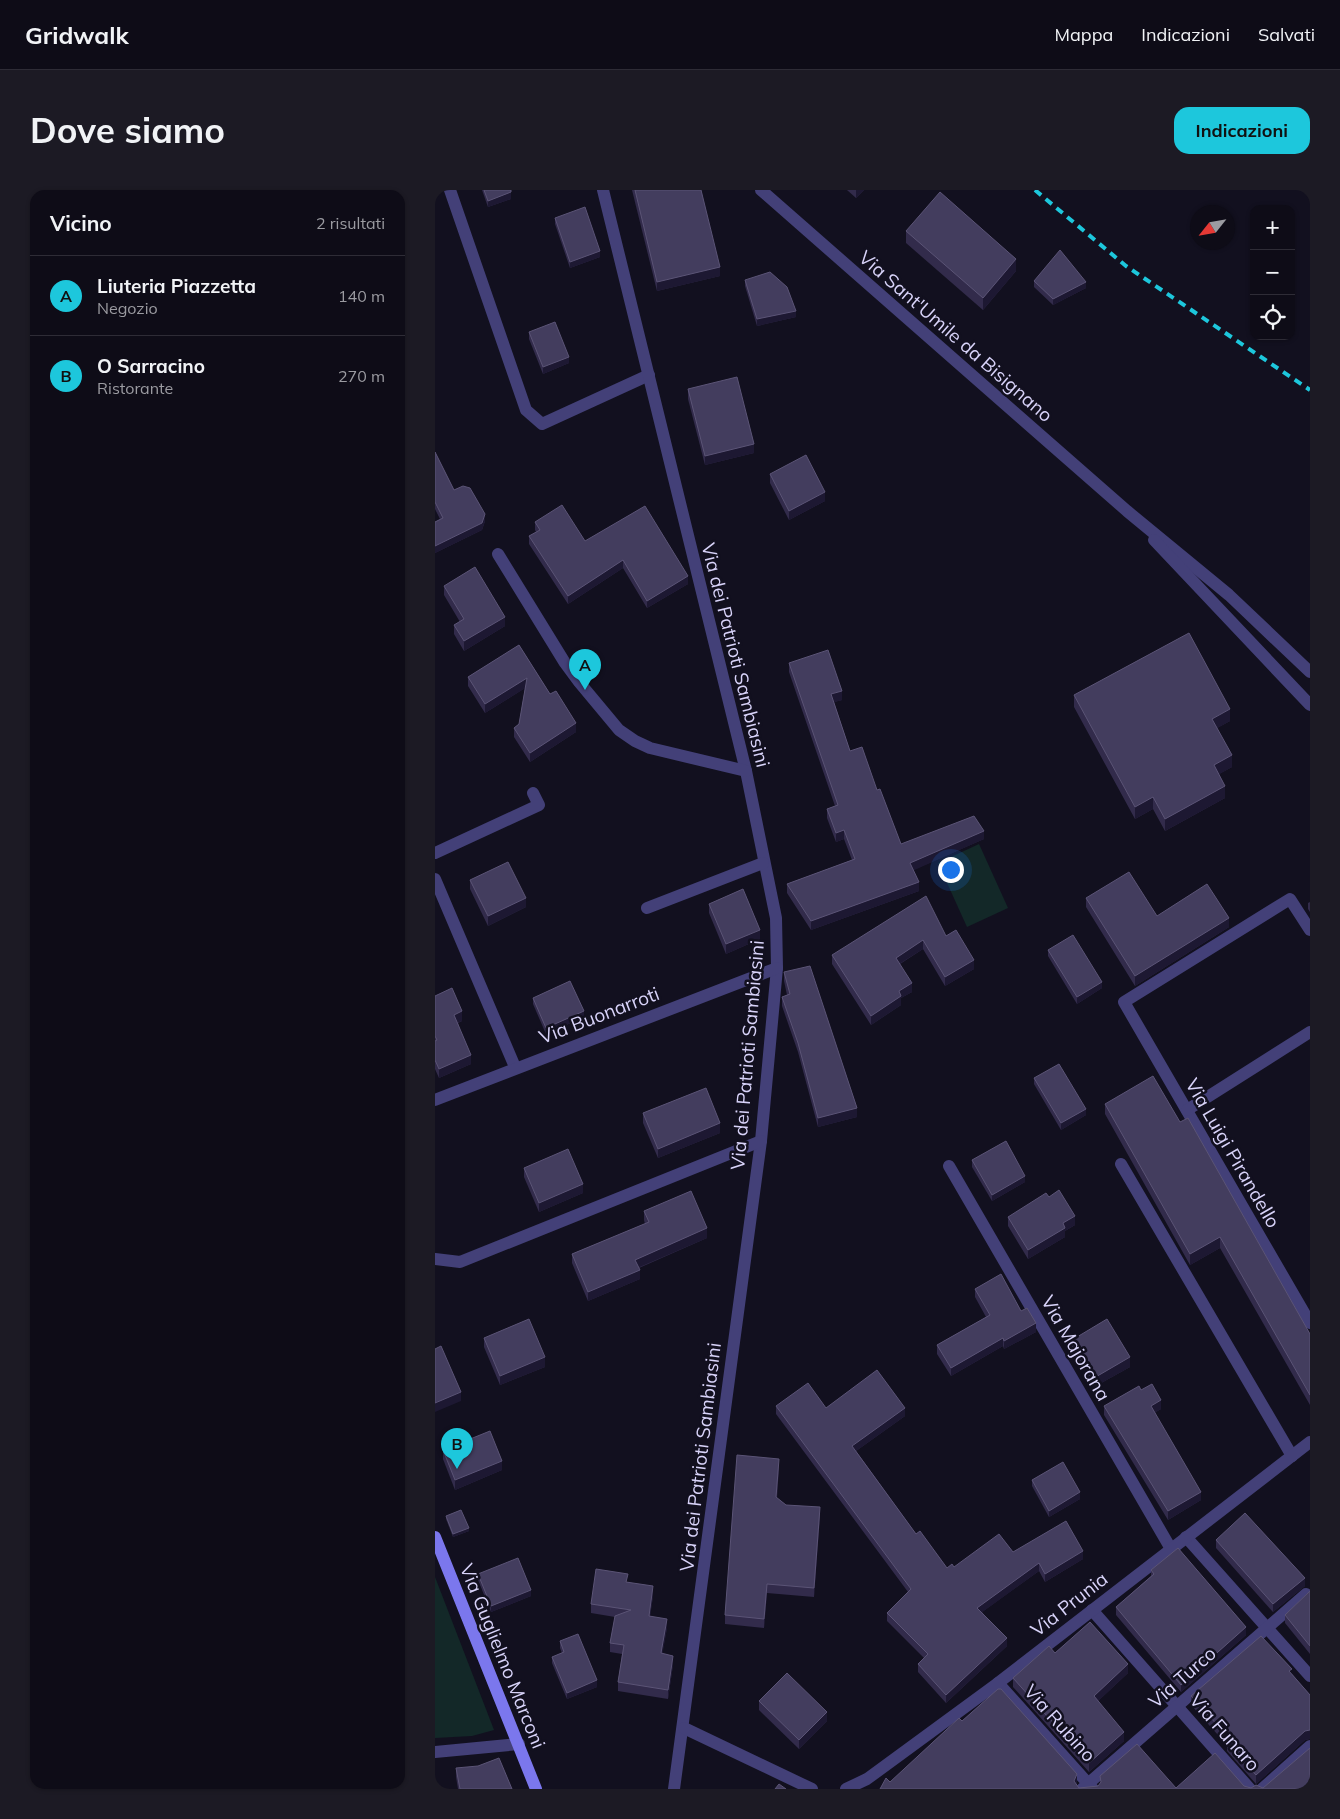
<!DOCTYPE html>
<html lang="it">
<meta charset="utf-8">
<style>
body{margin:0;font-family:Mulish,sans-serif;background:#1c1a24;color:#f1f3f6}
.controls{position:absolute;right:15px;top:15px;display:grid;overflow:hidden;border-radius:10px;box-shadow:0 1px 4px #0004}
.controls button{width:45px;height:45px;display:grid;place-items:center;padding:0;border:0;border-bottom:1px solid #2e2c36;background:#0e0c17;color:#f1f3f6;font:25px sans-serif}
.compass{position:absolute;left:755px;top:15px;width:45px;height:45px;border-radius:50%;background:#0e0c17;box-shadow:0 1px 4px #0004;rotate:239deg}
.you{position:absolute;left:515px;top:679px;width:18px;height:18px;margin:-12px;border:4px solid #fff;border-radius:50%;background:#1a73e8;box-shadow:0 0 0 8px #1a73e833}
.badge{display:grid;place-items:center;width:32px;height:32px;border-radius:50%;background:#1dc7dc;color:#111;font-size:16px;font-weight:700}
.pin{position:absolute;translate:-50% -41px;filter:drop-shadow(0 1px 2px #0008)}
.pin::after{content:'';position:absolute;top:26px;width:18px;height:15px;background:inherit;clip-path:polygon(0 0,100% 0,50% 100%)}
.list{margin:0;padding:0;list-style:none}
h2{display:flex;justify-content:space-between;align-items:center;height:65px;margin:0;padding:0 20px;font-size:21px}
h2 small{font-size:16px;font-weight:400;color:#9b9ba1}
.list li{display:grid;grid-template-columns:32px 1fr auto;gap:15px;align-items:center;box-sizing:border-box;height:80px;padding:0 20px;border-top:1px solid #2e2c36}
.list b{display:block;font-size:19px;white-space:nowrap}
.list p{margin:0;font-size:16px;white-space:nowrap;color:#9b9ba1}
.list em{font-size:16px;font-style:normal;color:#9b9ba1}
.icon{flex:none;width:28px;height:28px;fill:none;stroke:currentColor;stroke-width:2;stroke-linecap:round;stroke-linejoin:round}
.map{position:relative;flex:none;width:875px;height:1599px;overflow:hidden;border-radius:15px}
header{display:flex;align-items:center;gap:30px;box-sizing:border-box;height:70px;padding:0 25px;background:#0e0c17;border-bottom:1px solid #2e2c36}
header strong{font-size:24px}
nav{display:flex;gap:28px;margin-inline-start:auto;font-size:18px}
.intro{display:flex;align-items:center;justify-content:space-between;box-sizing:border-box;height:120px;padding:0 30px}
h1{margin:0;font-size:35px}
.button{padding:12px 22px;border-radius:15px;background:#1dc7dc;color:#111;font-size:18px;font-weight:700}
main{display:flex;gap:30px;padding:0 30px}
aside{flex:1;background:#0e0c17;border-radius:15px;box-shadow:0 1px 4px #0004}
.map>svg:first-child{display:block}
</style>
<header>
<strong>Gridwalk</strong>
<nav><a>Mappa</a><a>Indicazioni</a><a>Salvati</a></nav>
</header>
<div class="intro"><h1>Dove siamo</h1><a class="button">Indicazioni</a></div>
<main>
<aside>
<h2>Vicino<small>2 risultati</small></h2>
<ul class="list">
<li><span class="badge">A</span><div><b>Liuteria Piazzetta</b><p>Negozio</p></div><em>140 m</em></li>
<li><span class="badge">B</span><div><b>O Sarracino</b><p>Ristorante</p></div><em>270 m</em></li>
</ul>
</aside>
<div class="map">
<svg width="875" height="1599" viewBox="0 0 875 1599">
<rect width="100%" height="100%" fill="#12101f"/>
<!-- green -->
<g fill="#132828">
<path d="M544,654L573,718L532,737L503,673Z"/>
<path d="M0,1387L59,1540L37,1546L0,1548Z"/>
</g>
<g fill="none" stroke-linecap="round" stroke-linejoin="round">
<!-- minor -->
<g stroke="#434078" stroke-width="12">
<path d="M15,0L91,220L107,234L214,185"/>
<path d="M168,0L311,581L341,728L342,778L326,951L239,1599"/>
<path d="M326,0L692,321L794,405L875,482"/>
<path d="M719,350L875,515"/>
<path d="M63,364L130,473L144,492L184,540L200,551L215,558L311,581"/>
<path d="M0,663L104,615L98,603"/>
<path d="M0,689L80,877"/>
<path d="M212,718L328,673"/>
<path d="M875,740L855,709L689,812L875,1133"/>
<path d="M0,910L342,778"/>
<path d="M752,920L875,842"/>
<path d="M686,974L857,1266"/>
<path d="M514,976L736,1359"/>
<path d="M0,1069L25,1072L326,951"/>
<path d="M751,1347L875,1486"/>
<path d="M657,1420L815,1599"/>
<path d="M563,1493L658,1599"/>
<path d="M249,1538L377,1599"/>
<path d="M0,1562L84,1554"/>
<path d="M411,1599L432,1589L563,1493L875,1252"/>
<path d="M647,1599L871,1404"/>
<path d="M827,1599L875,1556"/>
</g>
<!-- secondary -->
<path stroke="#7b77ed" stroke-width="12" d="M0,1347L101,1599"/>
<!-- rail -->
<path stroke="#1dc7dc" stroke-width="4" stroke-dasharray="8 6" stroke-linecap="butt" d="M600,0L691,76L875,200"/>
</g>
<!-- wall -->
<g fill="#322b4b">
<path d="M47,0H76V9L53,17Z"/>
<path d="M197,0H266L285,86L222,101Z"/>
<path d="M412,0H429L421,8Z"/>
<path d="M120,28L165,67L135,78L120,34Z"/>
<path d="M471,41L581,81L548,120L471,53Z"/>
<path d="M310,90L361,127L322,136L310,96Z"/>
<path d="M599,91L651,98L618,115L599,97Z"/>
<path d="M94,142L134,173L108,184L94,149Z"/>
<path d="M253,199L319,263L270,275L253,209Z"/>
<path d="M0,262L19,300L50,331L47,340L0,363V332L5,329L0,319Z"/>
<path d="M335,284L390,311L354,330L335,293Z"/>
<path d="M100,332L150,351L253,394L212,418L188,378L133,414L94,354V346L101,342L100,340Z"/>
<path d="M9,396L70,436L29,461L19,444V435L25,432L9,405Z"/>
<path d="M84,455L115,504L141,542L95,572L79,547V538L84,534L90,498L50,523L33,496V487Z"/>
<path d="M354,473L407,510L399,512L415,561L442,600L466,654L549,649L478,680L484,701L376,740L352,703V694L417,670L409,649L401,652L392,628V619L400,616L354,482Z"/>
<path d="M639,505L795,531L782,538L797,577L784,584L790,608L730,641L718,619L700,629L639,517Z"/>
<path d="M35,690L91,717L53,736L35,699Z"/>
<path d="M651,708L722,726L794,737L700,796L651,717Z"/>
<path d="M875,712V722L873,719V713Z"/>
<path d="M274,714L325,749L291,764L274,723Z"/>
<path d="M511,746L539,779L510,796L488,759L465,774L477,802L466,808V815L436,835L397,774V765Z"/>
<path d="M613,760L667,798L642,814L613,766Z"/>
<path d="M349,782L422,927L383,937L363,862L347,816V807L352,805L349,791Z"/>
<path d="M0,806L27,831L23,833L36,874L4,888L0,879Z"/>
<path d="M98,808L149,827L111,844L98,814Z"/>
<path d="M599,888L651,925L626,940L599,894Z"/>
<path d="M670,914L745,932L875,1144V1215L785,1058L755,1075L670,924Z"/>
<path d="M208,923L285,943L223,968L208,933Z"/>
<path d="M537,970L590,992L557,1011L537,977Z"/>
<path d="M89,978L148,1003L104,1022L89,987Z"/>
<path d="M614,1007L640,1035L630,1041V1047L593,1069L573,1036V1027Z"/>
<path d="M209,1021L272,1048L204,1078L205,1089L153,1111L137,1073V1064L210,1034L209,1030Z"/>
<path d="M540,1099L586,1121L601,1142L569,1159L568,1156L516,1186L502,1164V1155L551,1127L540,1107Z"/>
<path d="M49,1148L110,1177L65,1195L49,1157Z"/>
<path d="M637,1150L695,1177L659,1197L637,1159Z"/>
<path d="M706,1200L726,1219L719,1223L766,1310L733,1330L669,1225V1216Z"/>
<path d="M341,1216L391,1218L470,1226L421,1261L481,1344L512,1378L519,1377L578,1362L648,1369L610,1392L604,1381L547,1422L572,1456L511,1513L483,1482V1474L489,1468L452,1431V1423L473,1402L341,1224Z"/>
<path d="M8,1260L67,1280L20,1300L8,1269Z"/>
<path d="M344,1277L342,1308L351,1315L385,1326L379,1407L332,1403L329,1438L290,1434V1425Z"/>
<path d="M597,1290L645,1309L614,1327L597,1296Z"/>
<path d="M11,1326L34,1341L18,1347L11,1329Z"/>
<path d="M781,1350L870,1396L838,1422L781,1358Z"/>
<path d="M716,1380L811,1445L746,1502L681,1425V1417L716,1386Z"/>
<path d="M43,1384L96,1406L56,1422L43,1390Z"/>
<path d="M193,1392L218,1406L215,1426L232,1438L227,1464L238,1475L233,1509L183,1501V1492L187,1464L175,1462V1453L180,1427L156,1423V1414Z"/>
<path d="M875,1401V1464L850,1433V1425Z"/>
<path d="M125,1451L162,1497L132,1509L117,1473V1467L127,1463L125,1458Z"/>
<path d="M620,1463L693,1483L663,1511L689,1551L654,1582L578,1497V1488Z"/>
<path d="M857,1484L875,1505V1549L870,1550L821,1594L792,1561V1555L756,1515V1506Z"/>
<path d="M324,1511L392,1531L364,1559L324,1520Z"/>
<path d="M21,1578L77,1599H23L21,1587Z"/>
</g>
<!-- shaded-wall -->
<g fill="#1d1832">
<path d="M421,0H429L421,8Z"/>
<path d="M76,2V9L53,17V11Z"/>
<path d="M165,61V67L135,78V72Z"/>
<path d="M581,69V81L548,120V108Z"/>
<path d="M285,77V86L222,101V92Z"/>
<path d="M651,92V98L618,115V109Z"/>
<path d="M361,121V127L322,136V129Z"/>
<path d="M134,167V173L108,184V177Z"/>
<path d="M319,254V263L270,275V266Z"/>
<path d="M390,302V311L354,330V321Z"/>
<path d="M50,324V331L47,340L0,363V356Z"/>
<path d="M188,370V378L133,414V406Z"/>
<path d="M253,386V394L212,418V411Z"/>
<path d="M70,427V436L29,461V451Z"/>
<path d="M92,488V497L50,523V514Z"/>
<path d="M407,501V510L396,513V504Z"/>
<path d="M795,519V531L777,541V529Z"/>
<path d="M141,533V542L95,572V563Z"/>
<path d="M797,565V577L779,587V575Z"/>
<path d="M790,596V608L730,641V629Z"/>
<path d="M718,607V619L700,629V617Z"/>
<path d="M409,640V649L401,652V643Z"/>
<path d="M549,641V649L475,682V673Z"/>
<path d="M484,692V701L376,740V731Z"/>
<path d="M91,708V717L53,736V726Z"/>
<path d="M794,728V737L700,796V786Z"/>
<path d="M325,740V749L291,764V754Z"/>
<path d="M488,750V759L461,776V768Z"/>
<path d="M539,770V779L510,796V787Z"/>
<path d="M667,792V798L642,814V807Z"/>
<path d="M477,793V802L466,808V815L436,835V826L464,801Z"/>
<path d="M27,821V831L19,834V825Z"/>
<path d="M149,821V827L111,844V838Z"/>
<path d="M36,865V874L4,888V879Z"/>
<path d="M422,918V927L383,937V928Z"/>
<path d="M651,919V925L626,940V933Z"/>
<path d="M285,933V943L223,968V959Z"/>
<path d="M590,986V992L557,1011V1005Z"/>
<path d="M148,994V1003L104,1022V1013Z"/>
<path d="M640,1026V1035L630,1041V1047L593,1069V1060L628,1033Z"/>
<path d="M272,1038V1048L200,1079V1070Z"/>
<path d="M785,1047V1058L755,1075V1064Z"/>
<path d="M205,1080V1089L153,1111V1102Z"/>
<path d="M601,1133V1142L569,1159V1151Z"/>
<path d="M568,1148V1156L516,1186V1178Z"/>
<path d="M110,1167V1177L65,1195V1186Z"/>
<path d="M695,1167V1177L659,1197V1188Z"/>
<path d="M26,1202V1211L0,1222V1213Z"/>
<path d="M726,1210V1219L716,1225V1216Z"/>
<path d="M470,1218V1226L417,1264V1256Z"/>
<path d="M344,1269V1277L341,1316V1307Z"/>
<path d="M67,1271V1280L20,1300V1290Z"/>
<path d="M645,1302V1309L614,1327V1321Z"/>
<path d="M766,1302V1310L733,1330V1321Z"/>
<path d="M385,1317V1326L379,1407V1398Z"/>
<path d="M34,1338V1341L18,1347V1344Z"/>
<path d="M648,1361V1369L610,1392V1384Z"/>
<path d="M604,1373V1381L542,1426V1418Z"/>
<path d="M870,1388V1396L838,1422V1414Z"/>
<path d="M332,1394V1403L329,1438V1429Z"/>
<path d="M218,1396V1406L214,1435V1426Z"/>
<path d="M96,1400V1406L56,1422V1416Z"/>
<path d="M232,1429V1438L226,1473V1463Z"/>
<path d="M811,1437V1445L746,1502V1495Z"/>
<path d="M572,1448V1456L511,1513V1505Z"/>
<path d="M238,1466V1475L233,1509V1500Z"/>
<path d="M693,1474V1483L659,1515V1506Z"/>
<path d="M162,1490V1497L132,1509V1503Z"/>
<path d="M392,1522V1531L364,1559V1550Z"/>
<path d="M875,1540V1549L870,1550L821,1594V1585L870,1541Z"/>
<path d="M689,1542V1551L654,1582V1573Z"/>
<path d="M642,1584V1593L639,1599V1591Z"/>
</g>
<!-- building -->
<g fill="#433d5e" stroke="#5b5476">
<path d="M49,0H76V2L53,11Z"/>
<path d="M200,0H266L285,77L222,92Z"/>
<path d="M505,2L581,69L548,108L471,41Z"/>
<path d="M150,17L165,61L135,72L120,28Z"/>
<path d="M625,60L651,92L618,109L599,91Z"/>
<path d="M335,82L352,97L361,121L322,129L310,90Z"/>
<path d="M120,132L134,167L108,177L94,142Z"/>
<path d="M302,187L319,254L270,266L253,199Z"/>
<path d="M0,262L19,300L28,296L35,298L50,324L47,333L0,356V332L8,328L0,312Z"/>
<path d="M371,265L390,302L354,321L335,284Z"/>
<path d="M127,315L150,351L210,316L253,386L212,411L188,370L133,406L94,346L105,340L100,332Z"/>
<path d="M40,377L70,427L29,451L19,435L29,429L9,396Z"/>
<path d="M754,443L795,519L777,529L797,565L779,575L790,596L730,629L718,607L700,617L639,505Z"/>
<path d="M84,455L115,504L121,501L141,533L95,563L79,538L84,534L92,488L50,514L33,487Z"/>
<path d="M393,460L407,501L396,504L415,561L427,557L442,600L445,599L466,654L539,626L549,641L475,673L484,692L376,731L352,694L420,669L409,640L401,643L392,619L403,615L354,473Z"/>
<path d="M73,672L91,708L53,726L35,690Z"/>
<path d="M694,682L722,726L772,694L794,728L700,786L651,708Z"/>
<path d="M308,699L325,740L291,754L274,714Z"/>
<path d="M491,706L511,746L521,740L539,770L510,787L488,750L461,768L477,793L464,801L466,806L436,826L397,765Z"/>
<path d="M638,745L667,792L642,807L613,760Z"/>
<path d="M375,776L422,918L383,928L363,853L347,807L355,804L349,782Z"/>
<path d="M135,791L149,821L111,838L98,808Z"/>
<path d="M17,798L27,821L19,825L36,865L4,879L0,870V851L2,850L0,846V806Z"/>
<path d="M624,874L651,919L626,933L599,888Z"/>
<path d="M718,886L745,932L753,928L875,1144V1205L785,1047L755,1064L670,914Z"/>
<path d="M271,898L285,933L223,959L208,923Z"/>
<path d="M571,951L590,986L557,1005L537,970Z"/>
<path d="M133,959L148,994L104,1013L89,978Z"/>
<path d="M624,1000L640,1026L628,1033L630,1038L593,1060L573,1027L611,1003L614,1007Z"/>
<path d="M256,1001L272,1038L200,1070L205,1080L153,1102L137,1064L214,1032L209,1021Z"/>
<path d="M566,1084L586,1121L592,1118L601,1133L569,1151L568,1148L516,1178L502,1155L555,1125L540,1099Z"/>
<path d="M94,1129L110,1167L65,1186L49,1148Z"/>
<path d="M672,1129L695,1167L659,1188L637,1150Z"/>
<path d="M6,1156L26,1202L0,1213V1159Z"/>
<path d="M442,1180L470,1218L417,1256L481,1344L485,1341L512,1378L517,1374L519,1377L564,1344L578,1362L631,1331L648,1361L610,1384L604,1373L542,1418L572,1448L511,1505L483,1474L493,1464L452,1423L476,1399L341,1216L373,1193L391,1218Z"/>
<path d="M717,1194L726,1210L716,1216L766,1302L733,1321L669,1216L704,1196L706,1200Z"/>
<path d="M55,1241L67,1271L20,1290L8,1260Z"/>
<path d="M302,1265L344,1269L341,1307L351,1315L385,1317L379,1398L332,1394L329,1429L290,1425Z"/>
<path d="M628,1272L645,1302L614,1321L597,1290Z"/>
<path d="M26,1320L34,1338L18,1344L11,1326Z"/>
<path d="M810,1323L870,1388L838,1414L781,1350Z"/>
<path d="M743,1358L811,1437L746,1495L681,1417L719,1384L716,1380Z"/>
<path d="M83,1368L96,1400L56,1416L43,1384Z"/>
<path d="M161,1379L193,1384L191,1392L218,1396L214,1426L232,1429L226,1463L238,1466L233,1500L183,1492L189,1455L175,1453L180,1426L196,1420L156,1414Z"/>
<path d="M875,1401V1456L850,1425Z"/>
<path d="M655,1432L693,1474L659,1506L689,1542L654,1573L578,1488L614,1456L620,1463Z"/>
<path d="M143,1444L162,1490L132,1503L117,1467L129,1462L125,1451Z"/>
<path d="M826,1446L857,1479L854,1481L875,1505V1540L870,1541L821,1585L792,1552L795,1549L756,1506Z"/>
<path d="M352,1483L392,1522L364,1550L324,1511Z"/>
<path d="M563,1499H566L642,1584L639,1591L644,1598L663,1596L666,1592L665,1586L702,1554L741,1598L780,1563L809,1596L816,1598L821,1595L828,1598L875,1558V1599H445L451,1588L455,1592L524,1528L527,1531Z"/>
<path d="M64,1568L77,1599H25L21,1578L43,1576Z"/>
<path d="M344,1594L351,1599H340Z"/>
</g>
<g text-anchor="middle" stroke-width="5" stroke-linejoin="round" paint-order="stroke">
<!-- street labels -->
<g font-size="19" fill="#d8d3f9" stroke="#12101f">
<text transform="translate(521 146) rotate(41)" y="7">Via Sant'Umile da Bisignano</text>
<text transform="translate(301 465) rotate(76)" y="7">Via dei Patrioti Sambiasini</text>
<text transform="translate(164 825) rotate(-21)" y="7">Via Buonarroti</text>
<text transform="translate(312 865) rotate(-85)" y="7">Via dei Patrioti Sambiasini</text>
<text transform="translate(798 963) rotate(60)" y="7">Via Luigi Pirandello</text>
<text transform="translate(641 1158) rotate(60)" y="7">Via Majorana</text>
<text transform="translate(265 1267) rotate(-83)" y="7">Via dei Patrioti Sambiasini</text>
<text transform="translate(634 1414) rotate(-38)" y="7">Via Prunia</text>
<text transform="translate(68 1466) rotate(68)" y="7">Via Guglielmo Marconi</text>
<text transform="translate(747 1487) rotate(-41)" y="7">Via Turco</text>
<text transform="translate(625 1533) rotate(48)" y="7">Via Rubino</text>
<text transform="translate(790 1542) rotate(49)" y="7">Via Funaro</text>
</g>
</g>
</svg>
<div class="controls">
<button>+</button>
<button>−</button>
<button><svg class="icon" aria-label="locate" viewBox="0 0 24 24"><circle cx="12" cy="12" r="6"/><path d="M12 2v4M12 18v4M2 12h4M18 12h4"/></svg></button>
</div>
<svg class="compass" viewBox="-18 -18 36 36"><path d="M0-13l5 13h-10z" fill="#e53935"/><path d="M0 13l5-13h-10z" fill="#9b9ba1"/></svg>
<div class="you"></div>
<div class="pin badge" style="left:150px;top:500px">A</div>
<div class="pin badge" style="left:22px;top:1279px">B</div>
</div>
</main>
